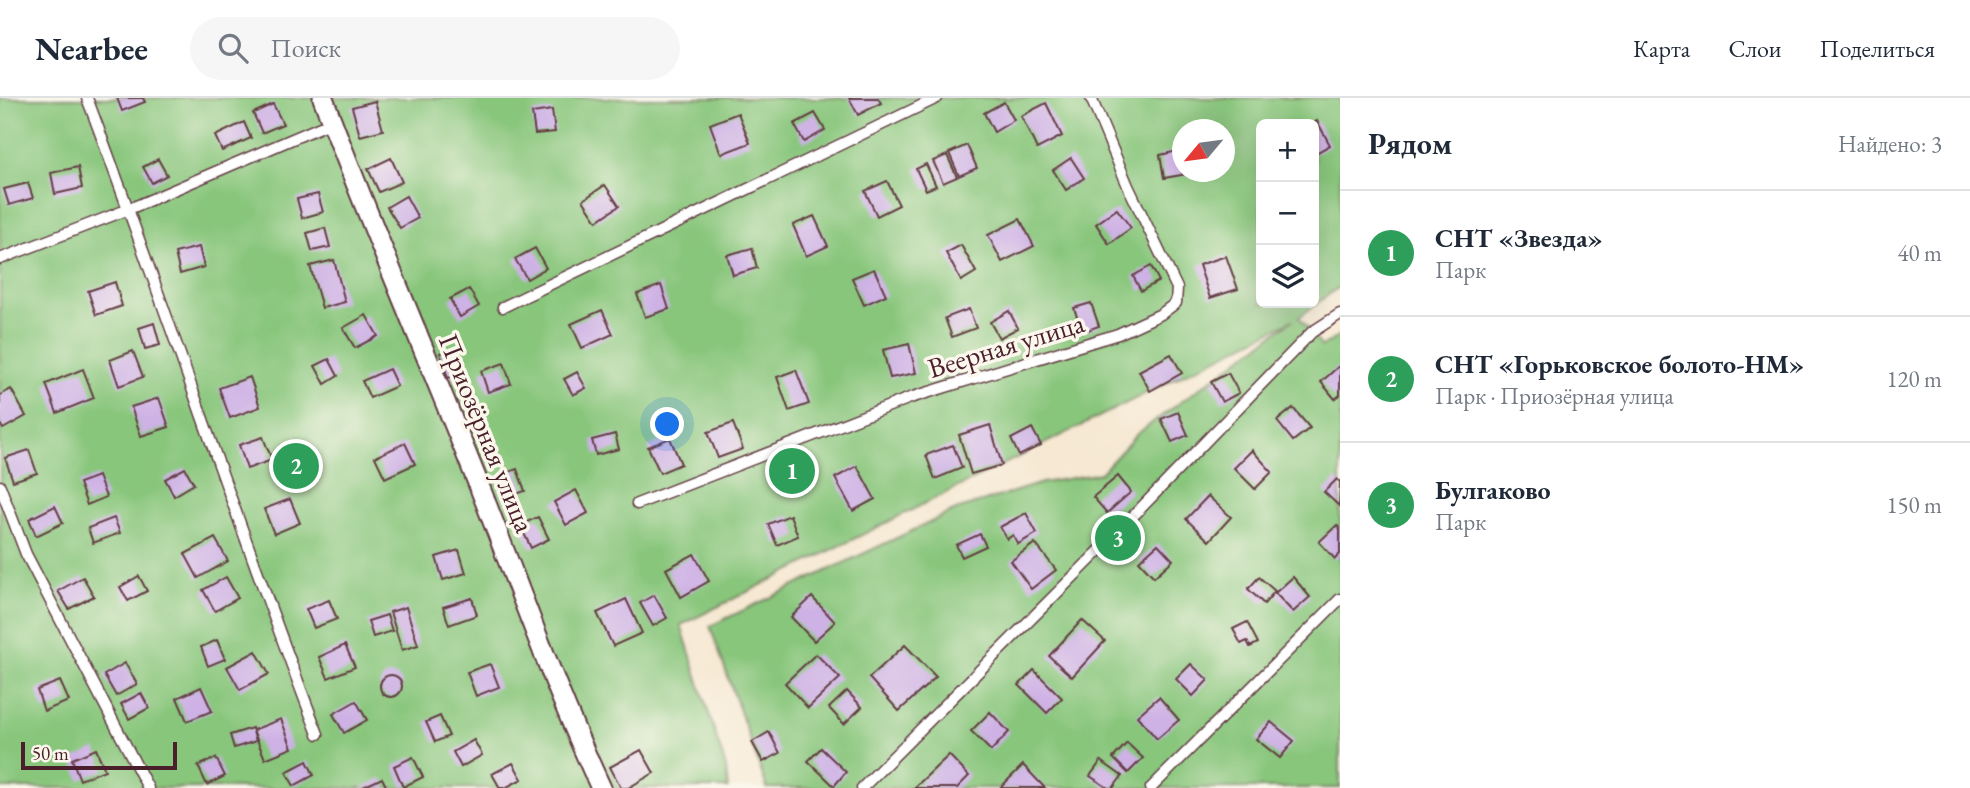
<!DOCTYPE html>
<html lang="ru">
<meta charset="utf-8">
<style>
body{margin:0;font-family:"EB Garamond",serif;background:#f6f6f7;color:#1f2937}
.controls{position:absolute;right:21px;top:21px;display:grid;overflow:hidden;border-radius:10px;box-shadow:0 7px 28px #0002}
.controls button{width:63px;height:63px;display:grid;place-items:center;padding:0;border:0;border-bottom:2px solid #e0e1e3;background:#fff;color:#1f2937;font:35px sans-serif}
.compass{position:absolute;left:1172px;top:21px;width:63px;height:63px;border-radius:50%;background:#fff;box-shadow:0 7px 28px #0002;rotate:241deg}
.scale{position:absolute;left:21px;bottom:18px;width:156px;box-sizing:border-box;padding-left:7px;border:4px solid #4a1f2b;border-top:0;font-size:19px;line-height:24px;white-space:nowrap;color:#4a1f2b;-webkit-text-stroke:5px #fbf7ec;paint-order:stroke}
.you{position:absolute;left:668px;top:327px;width:24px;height:24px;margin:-18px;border:5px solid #fff;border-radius:50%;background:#1a73e8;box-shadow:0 0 0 10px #1a73e833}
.badge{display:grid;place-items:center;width:46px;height:46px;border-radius:50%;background:#1f6fb2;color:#fff;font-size:23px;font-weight:700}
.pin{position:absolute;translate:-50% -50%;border:4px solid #fff;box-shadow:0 2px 7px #0006}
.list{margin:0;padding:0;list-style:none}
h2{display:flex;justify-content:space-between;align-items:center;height:91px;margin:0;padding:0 28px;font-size:30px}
h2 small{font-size:23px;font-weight:400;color:#747a83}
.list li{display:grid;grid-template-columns:46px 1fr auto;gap:21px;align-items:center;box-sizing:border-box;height:126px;padding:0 28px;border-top:2px solid #e0e1e3}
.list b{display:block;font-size:26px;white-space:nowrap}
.list p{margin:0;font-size:23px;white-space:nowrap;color:#747a83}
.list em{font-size:23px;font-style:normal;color:#747a83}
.icon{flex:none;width:38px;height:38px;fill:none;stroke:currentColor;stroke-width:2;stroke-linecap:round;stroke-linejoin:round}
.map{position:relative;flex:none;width:1340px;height:690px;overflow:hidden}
header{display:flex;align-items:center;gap:42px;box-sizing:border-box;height:98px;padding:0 35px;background:#fff;border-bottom:2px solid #e0e1e3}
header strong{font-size:33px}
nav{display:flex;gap:38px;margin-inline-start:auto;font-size:24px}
.search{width:490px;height:63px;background:#f6f6f7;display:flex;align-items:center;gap:18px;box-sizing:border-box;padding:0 24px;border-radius:38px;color:#747a83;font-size:26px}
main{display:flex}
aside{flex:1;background:#fff}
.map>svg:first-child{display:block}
</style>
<header>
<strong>Nearbee</strong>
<div class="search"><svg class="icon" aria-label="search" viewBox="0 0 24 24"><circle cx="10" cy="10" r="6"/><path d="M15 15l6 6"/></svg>Поиск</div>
<nav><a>Карта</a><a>Слои</a><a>Поделиться</a></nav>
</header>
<main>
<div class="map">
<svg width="1340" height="690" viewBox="0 0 1340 690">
<rect width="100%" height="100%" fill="#fbf7ec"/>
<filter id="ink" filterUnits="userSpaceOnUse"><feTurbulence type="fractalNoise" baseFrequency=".0143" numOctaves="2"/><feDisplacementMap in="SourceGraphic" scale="14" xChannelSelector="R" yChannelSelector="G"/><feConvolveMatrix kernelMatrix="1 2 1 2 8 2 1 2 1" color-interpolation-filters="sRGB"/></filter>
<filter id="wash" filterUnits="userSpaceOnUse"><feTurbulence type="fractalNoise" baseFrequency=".00686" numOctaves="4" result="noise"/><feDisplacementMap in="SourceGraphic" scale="28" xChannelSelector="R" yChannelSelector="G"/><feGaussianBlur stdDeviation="1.57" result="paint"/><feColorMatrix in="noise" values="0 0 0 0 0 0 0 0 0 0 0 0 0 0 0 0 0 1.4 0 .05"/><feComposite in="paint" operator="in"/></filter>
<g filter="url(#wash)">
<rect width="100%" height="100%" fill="#f6e8d2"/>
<!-- green -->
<path fill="#88c67c" stroke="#697254" stroke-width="2" fill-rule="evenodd" d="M0,0H1340V188L1299,219L1322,249L1340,237V690H767L710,528L956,412L1042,385L1101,375L1137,336L1293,222L681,527L726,670L728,690H0ZM1261,26H1314V205H1261ZM1182,32H1224V74H1182Z"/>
<g id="blocks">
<!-- building -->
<g fill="#ceb1e5">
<path d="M117,0H143L145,4L122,13Z"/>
<path d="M849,0H878L881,5L858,17Z"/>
<path d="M375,3L383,32L360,38L352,9Z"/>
<path d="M1004,4L1014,22L994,34L984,15Z"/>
<path d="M1046,5L1062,38L1037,51L1021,18Z"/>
<path d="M273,6L283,26L262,35L253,15Z"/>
<path d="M552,12L555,34L535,36L532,15Z"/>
<path d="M738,15L750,45L721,56L710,26Z"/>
<path d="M815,15L825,32L804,44L794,26Z"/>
<path d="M1317,23L1330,47L1314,56V25Z"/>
<path d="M244,24L251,40L222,53L215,38Z"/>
<path d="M967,47L977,70L959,78L949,55Z"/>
<path d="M1182,52V74L1193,75L1164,80L1160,57Z"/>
<path d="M947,57L957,79L943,85L933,63Z"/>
<path d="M391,60L402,84L379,94L368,71Z"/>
<path d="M1071,60L1084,80L1066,92L1053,72Z"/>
<path d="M158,61L167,77L152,85L143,69Z"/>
<path d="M926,66L936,88L926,92L916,71Z"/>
<path d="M78,69L82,90L55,96L51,75Z"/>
<path d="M887,83L899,107L877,118L865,93Z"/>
<path d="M28,85L33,100L9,107L4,91Z"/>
<path d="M605,87L619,108L597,123L583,102Z"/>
<path d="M318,96L323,114L302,120L297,101Z"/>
<path d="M406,98L418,120L400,130L387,109Z"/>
<path d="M1117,111L1131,130L1109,146L1096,126Z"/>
<path d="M814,118L828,148L806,158L793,127Z"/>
<path d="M1020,121L1034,148L1002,164L988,137Z"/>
<path d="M325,130L330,149L312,153L307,135Z"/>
<path d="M961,147L976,174L961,183L946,155Z"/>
<path d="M199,149L204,169L180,176L175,155Z"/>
<path d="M535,150L546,170L527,181L515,161Z"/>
<path d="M752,150L757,170L733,177L727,157Z"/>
<path d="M1226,158L1238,191L1210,200L1199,167Z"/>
<path d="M334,162L345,204L322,210L310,168Z"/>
<path d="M1151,168L1159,183L1141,193L1133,178Z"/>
<path d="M874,171L886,197L864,207L852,180Z"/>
<path d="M115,184L122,208L96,217L88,193Z"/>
<path d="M661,187L669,211L645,219L637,196Z"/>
<path d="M469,191L479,208L460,219L450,201Z"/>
<path d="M1091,205L1099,228L1082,234L1074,210Z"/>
<path d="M969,211L976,230L952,239L945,220Z"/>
<path d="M602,212L613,236L582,250L571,226Z"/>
<path d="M1009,213L1018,230L999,240L990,224Z"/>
<path d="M366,217L378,238L355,250L343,230Z"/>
<path d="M154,225L160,247L145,251L139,230Z"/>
<path d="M909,246L916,275L890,280L883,252Z"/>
<path d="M457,250L465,275L448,280L440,255Z"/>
<path d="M133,253L143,279L119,288L110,262Z"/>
<path d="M1171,256L1182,275L1150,293L1139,273Z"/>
<path d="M329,261L338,278L325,286L315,268Z"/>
<path d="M504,265L511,286L488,294L481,273Z"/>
<path d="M1340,267V297L1335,301L1321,284Z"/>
<path d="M83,271L94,300L57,315L46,286Z"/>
<path d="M389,271L397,288L370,300L362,283Z"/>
<path d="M796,272L809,306L789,313L777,279Z"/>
<path d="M577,274L586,290L573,297L564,281Z"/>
<path d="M1228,275L1239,295L1222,304L1211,284Z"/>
<path d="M250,279L260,309L230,320L219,290Z"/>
<path d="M11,291L26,318L3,331L0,326V297Z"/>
<path d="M159,300L169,329L141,338L131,309Z"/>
<path d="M1293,310L1310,330L1293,343L1277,323Z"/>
<path d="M1178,314L1188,337L1172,344L1161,321Z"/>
<path d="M733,325L743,351L718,360L708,334Z"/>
<path d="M990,327L1002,367L971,376L959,337Z"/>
<path d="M1032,330L1041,347L1019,358L1011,341Z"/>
<path d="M615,336L619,351L596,357L592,342Z"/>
<path d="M263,339L272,362L247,371L239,347Z"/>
<path d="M670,340L681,366L660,375L648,349Z"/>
<path d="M405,345L415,366L385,380L375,359Z"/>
<path d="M953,347L962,370L935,381L926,357Z"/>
<path d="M29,352L37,375L13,383L5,360Z"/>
<path d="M1252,352L1272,374L1255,391L1234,370Z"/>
<path d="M857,368L875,401L853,413L835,380Z"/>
<path d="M185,370L194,386L174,398L165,381Z"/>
<path d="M517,371L525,393L511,398L503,376Z"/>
<path d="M98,378L106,399L87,407L79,385Z"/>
<path d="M1118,378L1131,394L1107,415L1093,399Z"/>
<path d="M1337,381L1340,384L1339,408L1324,394Z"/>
<path d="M576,392L588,415L566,427L554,404Z"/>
<path d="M1208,398L1231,419L1209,443L1186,421Z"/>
<path d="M290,401L300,425L274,436L264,411Z"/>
<path d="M55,408L63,425L36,438L29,421Z"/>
<path d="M1026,415L1037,435L1018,446L1013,437L1007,441L1000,429Z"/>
<path d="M790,417L798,438L777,447L768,426Z"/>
<path d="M538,419L549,441L531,450L520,427Z"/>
<path d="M114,420L120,435L93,445L88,430Z"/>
<path d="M1337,427L1340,431V456L1335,461L1319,444Z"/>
<path d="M980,436L986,448L962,459L956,447Z"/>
<path d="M215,440L228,463L198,480L185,456Z"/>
<path d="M1035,445L1056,472L1031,491L1011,463Z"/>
<path d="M1158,446L1173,462L1154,479L1139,463Z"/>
<path d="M459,452L466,475L443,482L436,459Z"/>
<path d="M694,456L709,483L681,499L666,471Z"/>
<path d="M139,478L147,493L128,503L120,489Z"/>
<path d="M83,479L94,498L69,511L58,493Z"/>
<path d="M226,479L238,500L215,513L203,492Z"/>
<path d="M1259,479L1275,493L1264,506L1248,491Z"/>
<path d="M1293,479L1310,499L1293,514L1275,495Z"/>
<path d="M654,497L667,520L653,528L640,505Z"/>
<path d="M812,499L835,524L814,543L791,519Z"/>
<path d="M472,500L477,517L449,527L443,509Z"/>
<path d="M626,501L642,535L613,548L597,515Z"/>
<path d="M329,502L337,521L314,530L306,511Z"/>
<path d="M406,509L418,547L402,552L390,514Z"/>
<path d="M387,517L392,533L373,539L368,523Z"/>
<path d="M1082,522L1105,543L1072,579L1049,558Z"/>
<path d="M1247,524L1258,545L1250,549L1247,543L1241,546L1233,531Z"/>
<path d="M217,542L225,561L208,568L201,549Z"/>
<path d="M345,547L355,569L328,580L319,559Z"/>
<path d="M905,547L936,579L899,613L869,580Z"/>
<path d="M256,553L269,576L240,592L227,569Z"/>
<path d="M816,556L840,580L808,610L785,585Z"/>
<path d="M125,565L137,586L116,598L104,577Z"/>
<path d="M490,566L499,589L476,598L467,574Z"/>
<path d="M1191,566L1208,582L1193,598L1176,581Z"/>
<path d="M1034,572L1062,600L1047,615L1019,587Z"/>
<circle cx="391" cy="588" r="11"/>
<path d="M60,583L69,603L44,613L37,592Z"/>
<path d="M201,589L212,613L187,623L177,600Z"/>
<path d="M847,593L862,609L844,626L829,610Z"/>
<path d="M141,595L149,610L129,621L121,606Z"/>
<path d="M1159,599L1179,622L1157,641L1137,618Z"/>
<path d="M356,603L367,622L344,635L333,616Z"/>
<path d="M990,614L1009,634L991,653L971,633Z"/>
<path d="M440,618L449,638L435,644L426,624Z"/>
<path d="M281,621L292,650L265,661L253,632Z"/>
<path d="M1271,624L1294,643L1280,660L1256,641Z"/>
<path d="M252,630L256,643L234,650L230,637Z"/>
<path d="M769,634L780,655L763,664L752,644Z"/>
<path d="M474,642L482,657L461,669L453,654Z"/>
<path d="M1127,645L1143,660L1128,675L1113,660Z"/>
<path d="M821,650L846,674L834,688L808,663Z"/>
<path d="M96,651L105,672L80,682L72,661Z"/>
<path d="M641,652L654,675L628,690H621L610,669Z"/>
<path d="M949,657L969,678L957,690H914Z"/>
<path d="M413,659L423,679L403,689L394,668Z"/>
<path d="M216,660L225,678L207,687L198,668Z"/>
<path d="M307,663L314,677L294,688L286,674Z"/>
<path d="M1101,663L1122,678L1113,690H1108L1090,678Z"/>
<path d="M513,665L522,681L505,690H500L492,676Z"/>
<path d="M1023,667L1045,690H1000Z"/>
<path d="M382,680L387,690H361Z"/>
</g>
</g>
</g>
<g filter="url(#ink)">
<use href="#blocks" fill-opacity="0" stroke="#643d44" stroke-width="2"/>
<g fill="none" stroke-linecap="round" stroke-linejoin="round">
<!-- lane casing -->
<g stroke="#643d44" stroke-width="13">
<g id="lane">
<path d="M87,0C167,211 236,425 318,636"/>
<path d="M0,161L129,111L332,24"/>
<path d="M503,209L937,0"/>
<path d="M0,388L26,456L148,690"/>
<path d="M637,406L910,300L1118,236L1161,216L1176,205L1177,190L1128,88L1091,0"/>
<path d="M862,690L1104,448L1312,234L1340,216"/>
<path d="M1151,690L1340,501"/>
</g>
</g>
<!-- street casing -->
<g stroke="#643d44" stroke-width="23">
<path id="street" d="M323,0C370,126 424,250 474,375C516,480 553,587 601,690"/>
</g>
<!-- lane -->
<use href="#lane" stroke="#fff" stroke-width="10"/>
<!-- street -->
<use href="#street" stroke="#fff" stroke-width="19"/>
</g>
</g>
<g text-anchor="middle" stroke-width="7" stroke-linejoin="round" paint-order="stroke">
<!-- street labels -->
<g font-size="28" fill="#4a1f2b" stroke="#fbf7ec">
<text transform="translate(1006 247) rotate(-17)" y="10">Веерная улица</text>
<text transform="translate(487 335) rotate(68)" y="10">Приозёрная улица</text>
</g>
</g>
</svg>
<div class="controls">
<button>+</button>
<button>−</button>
<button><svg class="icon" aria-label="layers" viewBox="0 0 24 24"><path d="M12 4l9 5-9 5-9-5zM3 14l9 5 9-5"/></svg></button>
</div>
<svg class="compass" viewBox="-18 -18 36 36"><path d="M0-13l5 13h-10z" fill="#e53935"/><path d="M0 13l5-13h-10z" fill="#747a83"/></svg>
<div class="scale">50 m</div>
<div class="you"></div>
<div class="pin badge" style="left:792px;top:373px;background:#2e9e5b">1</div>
<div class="pin badge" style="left:296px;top:368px;background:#2e9e5b">2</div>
<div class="pin badge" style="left:1118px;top:440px;background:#2e9e5b">3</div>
</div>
<aside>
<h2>Рядом<small>Найдено: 3</small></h2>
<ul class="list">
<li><span class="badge" style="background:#2e9e5b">1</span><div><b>СНТ «Звезда»</b><p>Парк</p></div><em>40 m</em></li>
<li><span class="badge" style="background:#2e9e5b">2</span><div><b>СНТ «Горьковское болото-НМ»</b><p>Парк · Приозёрная улица</p></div><em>120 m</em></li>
<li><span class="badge" style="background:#2e9e5b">3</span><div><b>Булгаково</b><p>Парк</p></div><em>150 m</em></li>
</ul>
</aside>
</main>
